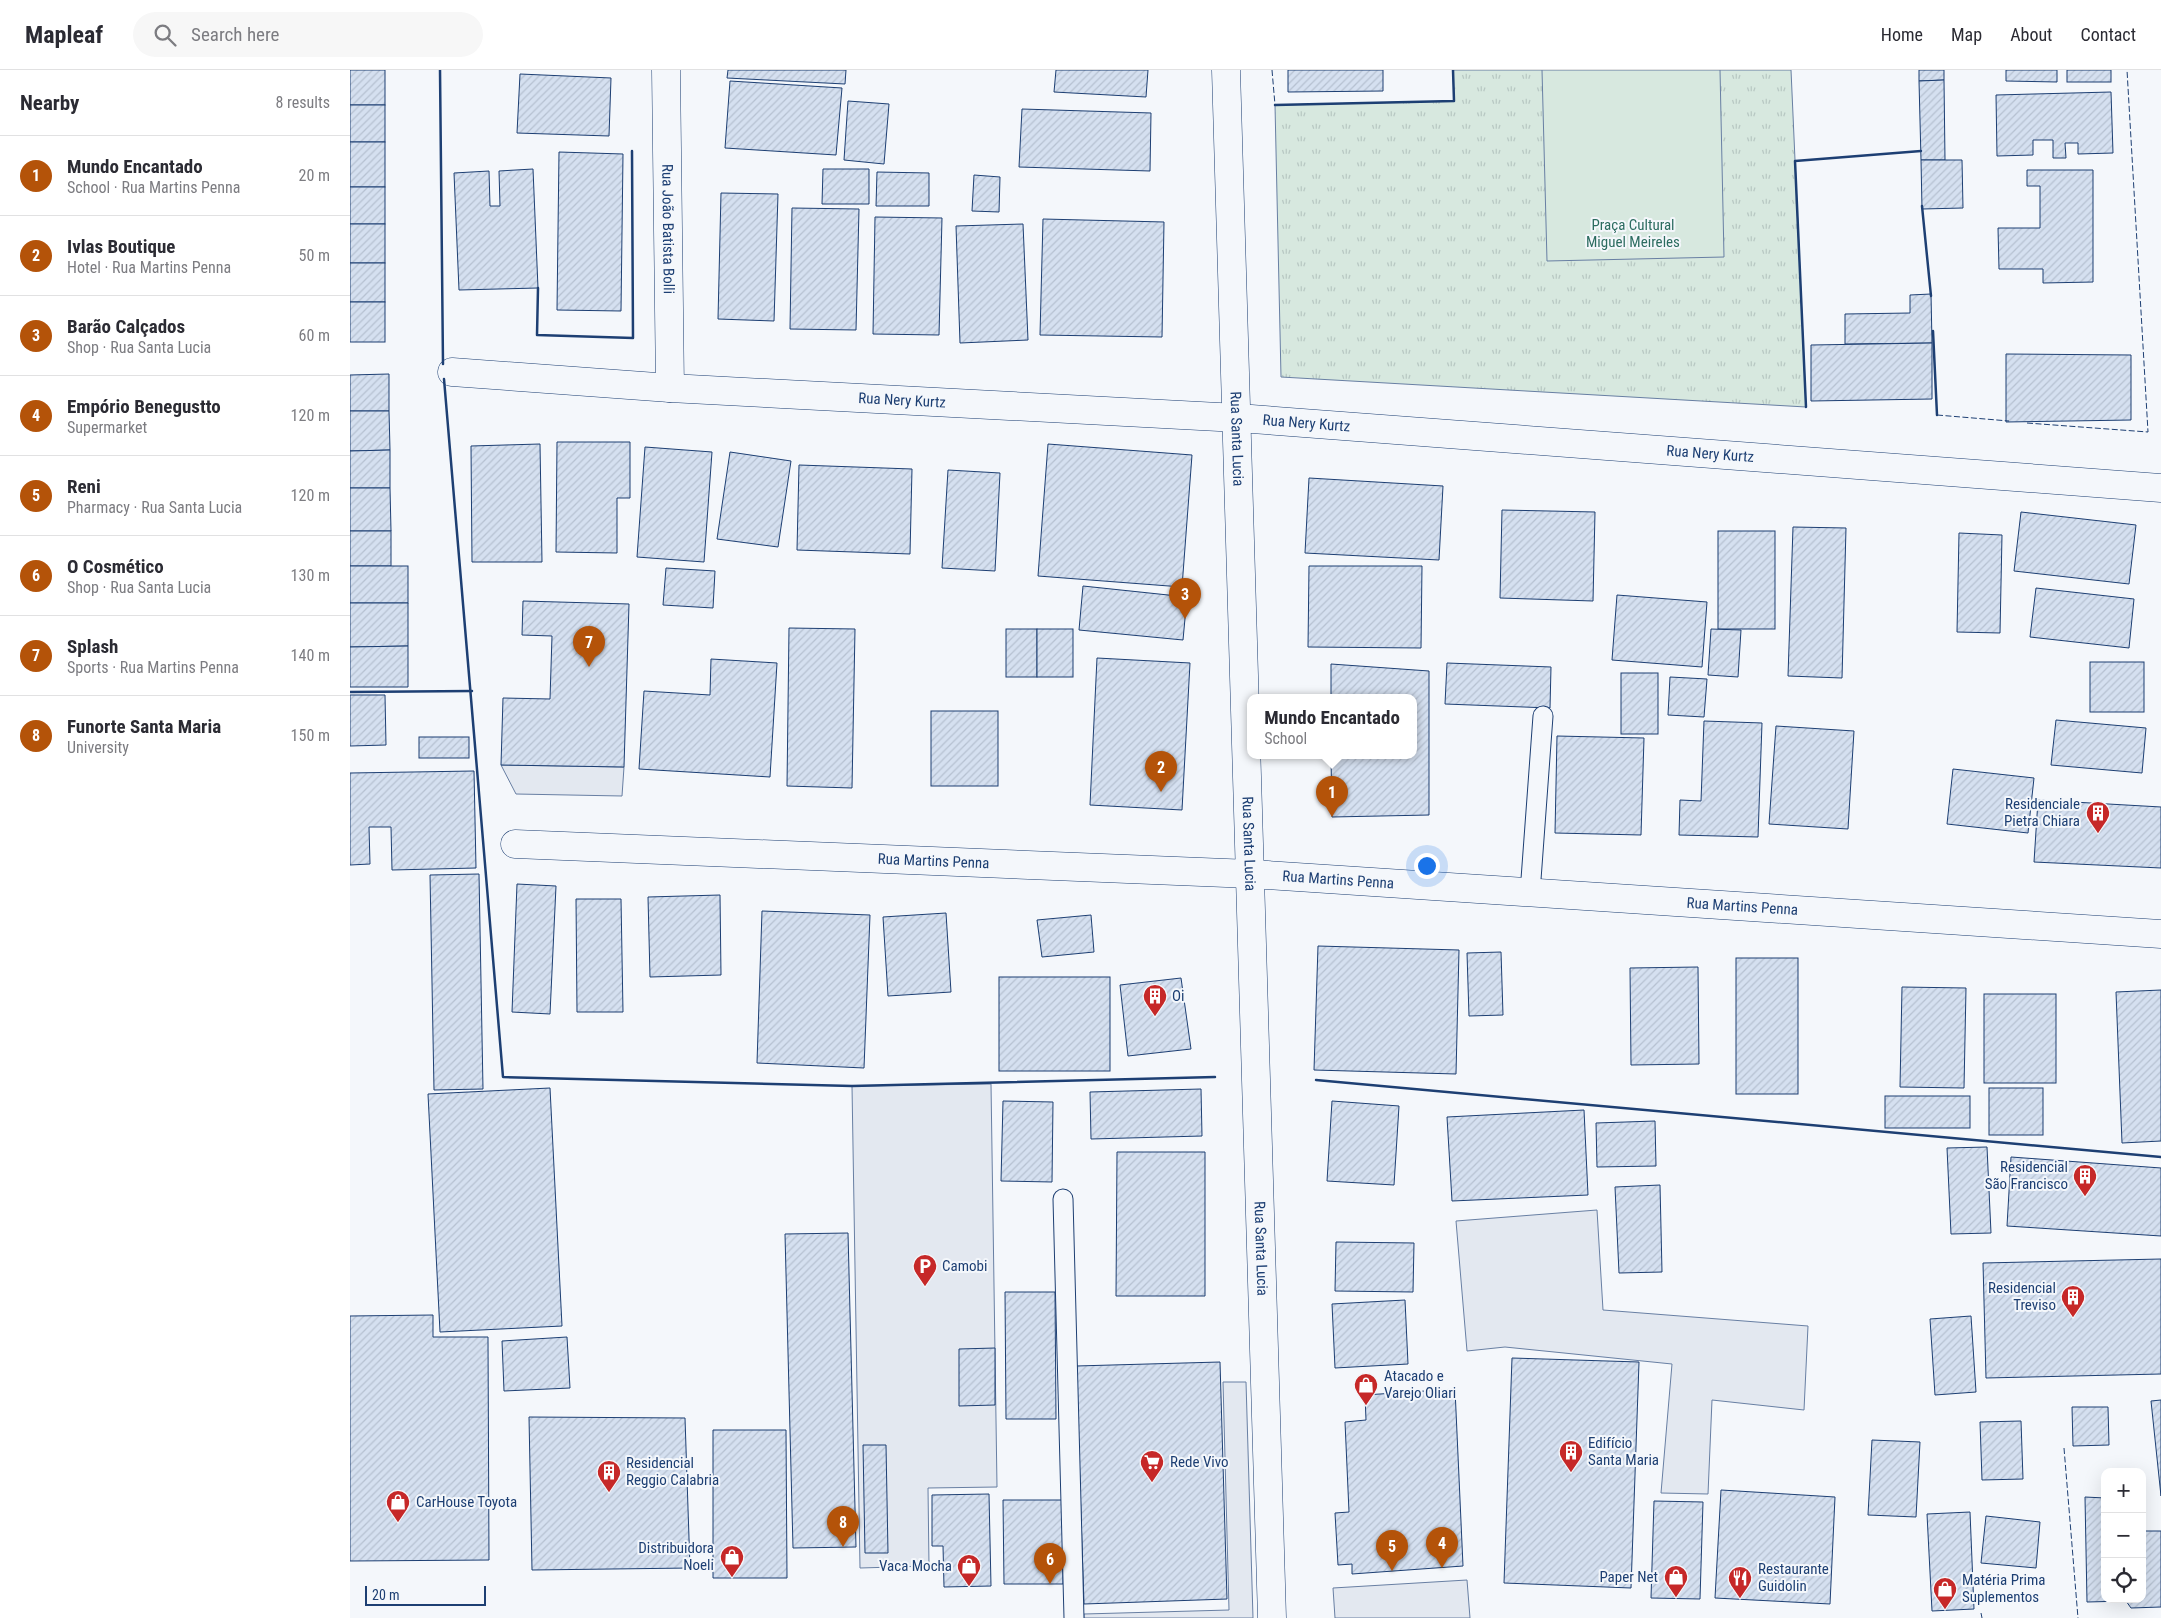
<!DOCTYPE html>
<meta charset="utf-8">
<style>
body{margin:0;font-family:"Roboto Condensed",sans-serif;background:#f7f7f7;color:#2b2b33}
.controls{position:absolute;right:15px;bottom:15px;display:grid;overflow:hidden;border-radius:10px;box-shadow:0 5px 20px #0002}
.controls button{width:45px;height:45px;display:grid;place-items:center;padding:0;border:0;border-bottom:1px solid #e1e1e2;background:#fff;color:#2b2b33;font:25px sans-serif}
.scale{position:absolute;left:15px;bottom:12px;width:121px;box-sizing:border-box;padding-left:5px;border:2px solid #1d3f73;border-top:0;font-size:14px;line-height:18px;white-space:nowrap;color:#1d3f73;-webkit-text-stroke:4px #f4f7fb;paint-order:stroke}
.you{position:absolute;left:1076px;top:795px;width:18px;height:18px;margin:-12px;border:4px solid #fff;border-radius:50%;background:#1a73e8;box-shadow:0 0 0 8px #1a73e833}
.badge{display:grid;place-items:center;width:32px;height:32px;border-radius:50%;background:#b45309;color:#fff;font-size:16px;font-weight:700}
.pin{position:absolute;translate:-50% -41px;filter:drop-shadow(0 1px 2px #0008)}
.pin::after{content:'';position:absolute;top:26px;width:18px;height:15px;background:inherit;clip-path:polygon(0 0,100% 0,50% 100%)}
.popup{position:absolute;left:897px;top:624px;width:170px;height:65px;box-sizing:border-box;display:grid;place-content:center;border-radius:10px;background:#fff;filter:drop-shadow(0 1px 4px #0005);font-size:16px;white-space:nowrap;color:#7c7c81}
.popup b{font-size:19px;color:#2b2b33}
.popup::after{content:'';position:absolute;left:50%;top:100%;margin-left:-10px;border:10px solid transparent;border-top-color:#fff}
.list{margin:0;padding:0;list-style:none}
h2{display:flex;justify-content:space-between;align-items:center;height:65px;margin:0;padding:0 20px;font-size:21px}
h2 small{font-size:16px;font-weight:400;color:#7c7c81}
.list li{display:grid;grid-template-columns:32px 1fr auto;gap:15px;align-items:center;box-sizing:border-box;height:80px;padding:0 20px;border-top:1px solid #e1e1e2}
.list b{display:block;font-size:19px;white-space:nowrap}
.list p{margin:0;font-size:16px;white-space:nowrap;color:#7c7c81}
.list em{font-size:16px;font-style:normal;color:#7c7c81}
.icon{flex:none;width:28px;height:28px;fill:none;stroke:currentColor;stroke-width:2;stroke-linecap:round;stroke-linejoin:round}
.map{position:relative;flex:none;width:1811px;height:1548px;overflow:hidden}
header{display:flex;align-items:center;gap:30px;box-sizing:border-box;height:70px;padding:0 25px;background:#fff;border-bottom:1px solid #e1e1e2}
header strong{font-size:24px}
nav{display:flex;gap:28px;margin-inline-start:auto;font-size:18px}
.search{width:350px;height:45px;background:#f7f7f7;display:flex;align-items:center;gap:12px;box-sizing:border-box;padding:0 18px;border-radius:28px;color:#7c7c81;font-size:19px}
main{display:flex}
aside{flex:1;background:#fff}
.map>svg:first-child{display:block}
</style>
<header>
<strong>Mapleaf</strong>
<div class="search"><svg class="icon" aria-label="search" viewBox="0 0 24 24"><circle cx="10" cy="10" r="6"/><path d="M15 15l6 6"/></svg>Search here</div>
<nav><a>Home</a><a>Map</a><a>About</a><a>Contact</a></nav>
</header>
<main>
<aside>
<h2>Nearby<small>8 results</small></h2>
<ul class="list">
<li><span class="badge">1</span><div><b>Mundo Encantado</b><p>School · Rua Martins Penna</p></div><em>20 m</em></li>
<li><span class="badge">2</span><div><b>Ivlas Boutique</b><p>Hotel · Rua Martins Penna</p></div><em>50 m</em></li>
<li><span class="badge">3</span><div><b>Barão Calçados</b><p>Shop · Rua Santa Lucia</p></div><em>60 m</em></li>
<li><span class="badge">4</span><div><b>Empório Benegustto</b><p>Supermarket</p></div><em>120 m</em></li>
<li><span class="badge">5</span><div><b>Reni</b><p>Pharmacy · Rua Santa Lucia</p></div><em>120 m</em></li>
<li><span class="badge">6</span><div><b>O Cosmético</b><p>Shop · Rua Santa Lucia</p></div><em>130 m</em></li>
<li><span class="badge">7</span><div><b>Splash</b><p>Sports · Rua Martins Penna</p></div><em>140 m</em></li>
<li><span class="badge">8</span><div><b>Funorte Santa Maria</b><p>University</p></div><em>150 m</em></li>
</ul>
</aside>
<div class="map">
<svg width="1811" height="1548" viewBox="0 0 1811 1548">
<defs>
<pattern id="park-tufts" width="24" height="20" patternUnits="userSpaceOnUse" patternTransform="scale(1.25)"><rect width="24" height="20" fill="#d7e8df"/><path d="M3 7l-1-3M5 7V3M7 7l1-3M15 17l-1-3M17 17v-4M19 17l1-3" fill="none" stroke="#b8c8c3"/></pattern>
<pattern id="building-hatch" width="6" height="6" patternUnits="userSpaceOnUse" patternTransform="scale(1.25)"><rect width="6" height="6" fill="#d5e0f0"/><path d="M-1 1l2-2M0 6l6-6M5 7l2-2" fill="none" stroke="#b6c1d1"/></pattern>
</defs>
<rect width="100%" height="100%" fill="#f4f7fb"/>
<!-- park -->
<path fill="url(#park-tufts)" stroke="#687fa3" d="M1103,0H1441L1456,337L931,307L925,35L1104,31Z"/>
<!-- pitch -->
<path fill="#d7e8df" stroke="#687fa3" d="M1192,0H1370L1374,187L1197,191Z"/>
<!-- parking -->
<g fill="#e3e8f0" stroke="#687fa3">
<path d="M151,695L274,697L272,726L166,724Z"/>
<path d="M641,1014L647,1417L578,1418L579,1496L510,1498L502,1016Z"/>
<path d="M1247,1140L1253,1240L1458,1256L1454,1340L1362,1330L1358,1424L1311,1423L1322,1294L1155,1277L1117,1281L1106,1151Z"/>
<path d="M873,1312H896L903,1548H734V1544L879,1540Z"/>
<path d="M1117,1510L1120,1548H985L983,1518Z"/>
</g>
<!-- building -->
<g fill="url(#building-hatch)" stroke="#1d3f73">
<rect x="0" y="0" width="35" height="35"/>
<path d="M378,0H496L495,14L377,8Z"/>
<path d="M706,0H798L796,27L704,22Z"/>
<path d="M938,0H1033V21L938,22Z"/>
<path d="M1569,0H1594V10L1569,11Z"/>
<path d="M1656,0H1707V12L1656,11Z"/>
<rect x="1717" y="0" width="44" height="12"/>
<path d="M170,4L261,8L259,66L167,63Z"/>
<path d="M1594,10L1595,90H1571L1569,11Z"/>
<path d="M380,11L492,18L486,85L375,78Z"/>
<path d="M1761,22L1763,83L1728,84V73H1715L1716,88H1703V70H1683V85L1647,86L1646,25Z"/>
<path d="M498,31L539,34L534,94L494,90Z"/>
<rect x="0" y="35" width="35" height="37"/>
<path d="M672,39L801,43L800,101L669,97Z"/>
<rect x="0" y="72" width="35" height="45"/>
<path d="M209,82L273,84L271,241L207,240Z"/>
<path d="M1571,90H1612L1613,138L1572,139Z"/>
<path d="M183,99L188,218L109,220L104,103L139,101L140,136H150L149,101Z"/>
<path d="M473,99H519V134H472Z"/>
<path d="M1677,100H1743V212L1693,213V199H1649L1648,158H1690V116H1677Z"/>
<path d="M527,102L579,103V136H526Z"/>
<path d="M624,105L650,107L649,142L622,141Z"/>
<rect x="0" y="117" width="35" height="37"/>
<path d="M371,123L428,124L424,251L368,249Z"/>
<path d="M442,138L509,139L506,260L440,259Z"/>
<path d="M525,147L592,148L589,265L523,264Z"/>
<path d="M693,149L814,152L812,267L690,265Z"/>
<rect x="0" y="154" width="35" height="39"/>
<path d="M673,154L678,270L610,273L606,156Z"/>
<rect x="0" y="193" width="35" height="39"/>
<path d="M1581,224L1582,273L1495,274V244L1560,243V225Z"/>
<rect x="0" y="232" width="35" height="40"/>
<path d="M1582,273V329L1461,331V275Z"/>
<path d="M1656,284L1781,285V350L1656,352Z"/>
<path d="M39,304V341H0V305Z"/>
<path d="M0,341H39L40,380L0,381Z"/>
<path d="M207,372H280V428H267V483L206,482Z"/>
<path d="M190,374L192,492H122L121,376Z"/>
<path d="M698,374L842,385L832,517L688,506Z"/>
<path d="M295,377L362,382L354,492L287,487Z"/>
<path d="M40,380V418H0V381Z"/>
<path d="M380,382L441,391L428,477L367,469Z"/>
<path d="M449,395L562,399L560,484L447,480Z"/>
<path d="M598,400L650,403L645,501L592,498Z"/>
<path d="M959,408L1093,416L1089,490L955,483Z"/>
<path d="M0,418H40L41,461H0Z"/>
<path d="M1152,440L1245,442L1243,531L1150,528Z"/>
<path d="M1671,442L1786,455L1779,514L1664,501Z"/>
<path d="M1443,457L1496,458L1492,608L1438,606Z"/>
<rect x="0" y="461" width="41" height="35"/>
<rect x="1368" y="461" width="57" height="98"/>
<path d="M1609,463L1652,465L1650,563L1607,562Z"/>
<rect x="0" y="496" width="58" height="37"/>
<path d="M959,496H1072L1071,578L958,577Z"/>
<path d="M316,498L365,501L363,538L313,535Z"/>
<path d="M733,516L837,527L833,570L729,560Z"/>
<path d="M1686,518L1784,529L1779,578L1680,567Z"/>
<path d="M1267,525L1357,532L1352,597L1262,590Z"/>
<path d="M173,531L279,534L274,697L151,695L153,628L200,629L202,566L172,565Z"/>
<path d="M0,533H58V576L0,577Z"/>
<path d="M439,558L505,559L502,718L437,716Z"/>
<rect x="656" y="559" width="31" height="48"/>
<rect x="687" y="559" width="36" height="48"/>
<path d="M1361,559L1391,560L1388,607L1358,605Z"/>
<path d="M58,576V617H0V577Z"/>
<path d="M747,588L840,593L832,740L740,735Z"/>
<path d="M361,589L427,593L420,707L289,699L294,621L360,625Z"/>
<rect x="1740" y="592" width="54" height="50"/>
<path d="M1097,593L1201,597L1200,638L1095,634Z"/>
<path d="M981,594L1079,601V745L982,747L981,686H1063V628H981Z"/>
<rect x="1271" y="603" width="37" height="61"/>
<path d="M1320,607L1357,609L1354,647L1318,645Z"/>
<path d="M0,625H35L36,675L0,676Z"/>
<rect x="581" y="641" width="67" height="75"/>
<path d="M1706,650L1796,658L1792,703L1701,695Z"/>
<path d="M1354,651L1412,653L1408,767L1329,765L1330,730L1351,731Z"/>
<path d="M1426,656L1504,661L1498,759L1419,754Z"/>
<path d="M1207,666L1294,668L1291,765L1205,763Z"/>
<rect x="69" y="667" width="50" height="21"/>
<path d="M1603,699L1684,708L1678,763L1597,754Z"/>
<path d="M124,701L126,798L42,800L41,757H19L20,794L0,795V703Z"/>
<path d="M1688,730L1811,737V798L1684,792Z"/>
<path d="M129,804L133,1019L84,1020L80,805Z"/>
<path d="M167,814L206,816L200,944L162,942Z"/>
<path d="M370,825L371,905L300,907L298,827Z"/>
<path d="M226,829H271L273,942H227Z"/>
<path d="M412,841L520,845L514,998L407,993Z"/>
<path d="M596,843L601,922L538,926L533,847Z"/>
<path d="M741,845L744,882L692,887L687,850Z"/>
<path d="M968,876L1109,880L1106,1004L964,1000Z"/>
<path d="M1151,882L1153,945L1119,946L1117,883Z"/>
<rect x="1386" y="888" width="62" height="136"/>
<path d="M1348,897L1349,994L1281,995L1280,898Z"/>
<rect x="649" y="907" width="111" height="94"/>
<path d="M831,908L841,979L778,986L770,915Z"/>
<path d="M1552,917L1616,918L1614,1018L1550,1017Z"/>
<path d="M1811,920V1071L1772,1073L1766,922Z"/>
<rect x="1634" y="924" width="72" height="89"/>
<path d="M200,1018L212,1256L90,1262L78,1024Z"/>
<rect x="1639" y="1018" width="54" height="47"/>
<path d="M851,1019L852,1066L741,1069L740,1022Z"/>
<rect x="1535" y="1026" width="85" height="32"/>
<path d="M653,1031L703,1032L702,1112L651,1111Z"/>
<path d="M982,1031L1049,1036L1044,1115L977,1111Z"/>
<path d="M1234,1040L1238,1125L1102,1131L1097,1047Z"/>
<path d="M1305,1051L1306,1096L1247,1097L1246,1053Z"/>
<path d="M1637,1077L1641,1163L1601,1164L1597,1078Z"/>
<path d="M767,1082H855V1226H766Z"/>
<path d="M1661,1087L1811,1098V1166L1657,1156Z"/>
<path d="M1310,1115L1312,1202L1269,1203L1265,1117Z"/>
<path d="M498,1163L506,1477L443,1478L435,1164Z"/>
<path d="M986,1172L1064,1173L1063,1222L985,1221Z"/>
<path d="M1811,1189V1304L1636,1308L1633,1193Z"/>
<path d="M655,1222H705L706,1349H656Z"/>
<path d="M1055,1230L1058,1294L985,1298L982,1234Z"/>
<path d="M83,1245V1267H138L139,1490L0,1491V1246Z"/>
<path d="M1621,1246L1626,1322L1585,1325L1580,1249Z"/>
<path d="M217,1267L220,1318L154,1321L152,1271Z"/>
<path d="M645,1278V1335L609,1336V1279Z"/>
<path d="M1162,1288L1289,1292L1281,1518L1154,1513Z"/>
<path d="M870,1292L877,1529L734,1534L726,1296Z"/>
<path d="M1105,1319L1113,1496L1002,1504V1494L988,1495L985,1443L999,1442L995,1352L1016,1350L1015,1325Z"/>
<path d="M1811,1330V1426L1801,1331Z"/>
<path d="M1722,1337H1758L1759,1375L1723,1376Z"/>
<path d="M179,1347L335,1348L340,1498L182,1500Z"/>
<path d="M1671,1351L1673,1409L1632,1410L1630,1352Z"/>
<path d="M363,1360H436L437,1508H363Z"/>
<path d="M1522,1370L1570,1372L1566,1447L1518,1445Z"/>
<path d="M513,1375H536L538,1483H515Z"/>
<path d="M1371,1420L1485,1427L1480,1534L1365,1528Z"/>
<path d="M639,1424L641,1516L594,1517L593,1476H582V1425Z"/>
<path d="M1735,1427L1755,1428V1529H1776V1531L1737,1532Z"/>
<path d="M653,1430H713V1514H654Z"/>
<path d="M1304,1431L1353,1432L1350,1529L1301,1528Z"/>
<path d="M1620,1442L1624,1539L1582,1541L1577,1444Z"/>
<path d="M1636,1446L1690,1452L1686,1498L1631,1493Z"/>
<path d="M1792,1461H1811V1537L1781,1538L1776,1531V1529H1792Z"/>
</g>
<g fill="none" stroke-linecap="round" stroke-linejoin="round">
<!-- lane casing -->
<g stroke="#1d3f73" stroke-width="21">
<g id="lane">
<path d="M1180,823L1193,646"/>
<path d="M713,1129L724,1548"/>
</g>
</g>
<!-- street casing -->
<g stroke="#1d3f73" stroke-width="29">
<g id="street">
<path id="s1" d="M316,0L320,318"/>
<path id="s2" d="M876,0L922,1548"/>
<path id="s3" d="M102,302L320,318L888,348L1811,418"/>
<path id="s4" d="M165,774L901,804L1811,864"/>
</g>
</g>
<!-- lane -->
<use href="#lane" stroke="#f4f7fb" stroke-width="19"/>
<!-- street -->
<use href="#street" stroke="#f4f7fb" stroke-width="28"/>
<!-- fence -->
<g stroke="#1d3f73" stroke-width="1" stroke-dasharray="6 2.5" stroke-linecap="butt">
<path d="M922,0L925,35"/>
<path d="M1587,345L1659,351"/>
<path d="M1677,353L1798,362L1777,0"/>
<path d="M1714,1378L1728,1548"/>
<path d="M1631,1543L1632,1548"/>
</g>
<!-- wall -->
<g stroke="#1d3f73" stroke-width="2.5">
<path d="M90,0L93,294"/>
<path d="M925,35L1104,31L1103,0"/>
<path d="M1572,136L1581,226"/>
<path d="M188,218L187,265L283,268L282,81"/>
<path d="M1583,261L1587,345"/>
<path d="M94,309L153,1007L502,1016L865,1007"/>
<path d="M1456,337L1445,91L1571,81"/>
<path d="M0,622L122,621"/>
<path d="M966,1010L1811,1087"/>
</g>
</g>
<!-- icons -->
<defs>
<g id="building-pin" transform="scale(1.25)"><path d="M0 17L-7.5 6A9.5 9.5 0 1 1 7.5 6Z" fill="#c62828" stroke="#f4f7fb"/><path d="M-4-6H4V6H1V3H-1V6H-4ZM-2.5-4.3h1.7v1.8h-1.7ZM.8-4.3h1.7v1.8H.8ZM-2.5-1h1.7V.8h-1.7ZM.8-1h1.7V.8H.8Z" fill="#fff"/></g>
<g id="parking-pin" transform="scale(1.25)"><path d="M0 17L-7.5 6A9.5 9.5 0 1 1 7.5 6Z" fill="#c62828" stroke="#f4f7fb"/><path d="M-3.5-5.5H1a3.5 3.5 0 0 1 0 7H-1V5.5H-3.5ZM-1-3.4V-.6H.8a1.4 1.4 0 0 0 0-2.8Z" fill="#fff"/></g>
<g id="shop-pin" transform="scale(1.25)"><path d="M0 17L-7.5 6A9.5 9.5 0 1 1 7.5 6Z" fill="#c62828" stroke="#f4f7fb"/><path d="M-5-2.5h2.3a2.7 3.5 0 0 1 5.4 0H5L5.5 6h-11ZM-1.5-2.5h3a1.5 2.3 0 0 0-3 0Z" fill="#fff"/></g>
<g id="supermarket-pin" transform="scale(1.25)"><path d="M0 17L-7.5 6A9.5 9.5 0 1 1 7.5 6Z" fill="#c62828" stroke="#f4f7fb"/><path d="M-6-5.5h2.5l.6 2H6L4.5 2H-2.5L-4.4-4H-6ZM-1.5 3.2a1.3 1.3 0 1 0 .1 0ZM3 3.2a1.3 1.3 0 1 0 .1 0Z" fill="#fff"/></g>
<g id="restaurant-pin" transform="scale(1.25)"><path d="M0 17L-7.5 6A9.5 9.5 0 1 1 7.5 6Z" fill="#c62828" stroke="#f4f7fb"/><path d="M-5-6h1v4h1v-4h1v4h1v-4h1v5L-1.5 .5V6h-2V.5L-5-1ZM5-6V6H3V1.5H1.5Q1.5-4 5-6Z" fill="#fff"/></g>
</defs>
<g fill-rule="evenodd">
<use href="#building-pin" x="1748" y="743"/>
<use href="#building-pin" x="805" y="926"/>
<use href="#building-pin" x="1735" y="1106"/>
<use href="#parking-pin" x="575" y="1196"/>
<use href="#building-pin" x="1723" y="1227"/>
<use href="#shop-pin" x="1016" y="1315"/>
<use href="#building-pin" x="1221" y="1382"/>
<use href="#supermarket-pin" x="802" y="1392"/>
<use href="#building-pin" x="259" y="1402"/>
<use href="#shop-pin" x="48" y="1432"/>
<use href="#shop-pin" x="382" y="1487"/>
<use href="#shop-pin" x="619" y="1496"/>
<use href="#shop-pin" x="1326" y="1507"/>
<use href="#restaurant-pin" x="1390" y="1508"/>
<use href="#shop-pin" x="1595" y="1519"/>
</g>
<g text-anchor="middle" stroke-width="4" stroke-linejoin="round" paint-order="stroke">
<!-- park labels -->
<g font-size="15" fill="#2c6c60" stroke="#f4f7fb">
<text x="1283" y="160">Praça Cultural<tspan x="1283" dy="17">Miguel Meireles</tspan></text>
</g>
<!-- street labels -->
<g font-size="15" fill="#1d3f73" stroke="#f4f7fb">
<text dy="5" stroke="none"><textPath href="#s1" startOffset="159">Rua João Batista Bolli</textPath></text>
<text dy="5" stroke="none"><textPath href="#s3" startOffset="451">Rua Nery Kurtz</textPath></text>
<text dy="5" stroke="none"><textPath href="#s3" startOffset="856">Rua Nery Kurtz</textPath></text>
<text dy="5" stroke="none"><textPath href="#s2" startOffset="369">Rua Santa Lucia</textPath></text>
<text dy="5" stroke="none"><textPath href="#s3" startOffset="1261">Rua Nery Kurtz</textPath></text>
<text dy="5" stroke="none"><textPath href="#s2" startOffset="774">Rua Santa Lucia</textPath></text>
<text dy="5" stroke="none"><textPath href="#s4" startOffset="419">Rua Martins Penna</textPath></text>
<text dy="5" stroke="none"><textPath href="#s4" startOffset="824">Rua Martins Penna</textPath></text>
<text dy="5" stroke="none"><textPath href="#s4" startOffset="1229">Rua Martins Penna</textPath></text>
<text dy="5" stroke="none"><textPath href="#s2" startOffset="1179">Rua Santa Lucia</textPath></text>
</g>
<!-- poi labels -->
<g font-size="15" fill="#1d3f73" stroke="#f4f7fb" text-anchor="start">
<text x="1730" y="739" text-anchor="end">Residenciale<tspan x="1730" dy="17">Pietra Chiara</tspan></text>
<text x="822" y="931">Oi</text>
<text x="1718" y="1102" text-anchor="end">Residencial<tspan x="1718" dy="17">São Francisco</tspan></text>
<text x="592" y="1201">Camobi</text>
<text x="1706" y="1223" text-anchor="end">Residencial<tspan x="1706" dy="17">Treviso</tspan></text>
<text x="1034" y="1311">Atacado e<tspan x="1034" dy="17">Varejo Oliari</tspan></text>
<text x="1238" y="1378">Edifício<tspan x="1238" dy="17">Santa Maria</tspan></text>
<text x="820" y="1397">Rede Vivo</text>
<text x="276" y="1398">Residencial<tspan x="276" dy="17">Reggio Calabria</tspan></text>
<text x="66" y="1437">CarHouse Toyota</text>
<text x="364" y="1483" text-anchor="end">Distribuidora<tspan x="364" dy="17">Noeli</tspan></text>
<text x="602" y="1501" text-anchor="end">Vaca Mocha</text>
<text x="1408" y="1504">Restaurante<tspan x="1408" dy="17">Guidolin</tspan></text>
<text x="1308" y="1512" text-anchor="end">Paper Net</text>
<text x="1612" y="1515">Matéria Prima<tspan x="1612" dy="17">Suplementos</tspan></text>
</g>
</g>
</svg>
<div class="controls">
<button>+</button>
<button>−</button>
<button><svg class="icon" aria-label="locate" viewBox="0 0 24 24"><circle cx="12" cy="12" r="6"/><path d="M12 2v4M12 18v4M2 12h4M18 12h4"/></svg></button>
</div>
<div class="scale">20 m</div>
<div class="you"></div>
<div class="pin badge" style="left:982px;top:747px">1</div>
<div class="popup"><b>Mundo Encantado</b>School</div>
<div class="pin badge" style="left:811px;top:722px">2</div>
<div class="pin badge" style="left:835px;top:549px">3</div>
<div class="pin badge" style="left:1092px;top:1498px">4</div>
<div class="pin badge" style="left:1042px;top:1501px">5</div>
<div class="pin badge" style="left:700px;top:1514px">6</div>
<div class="pin badge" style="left:239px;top:597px">7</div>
<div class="pin badge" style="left:493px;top:1477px">8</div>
</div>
</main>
